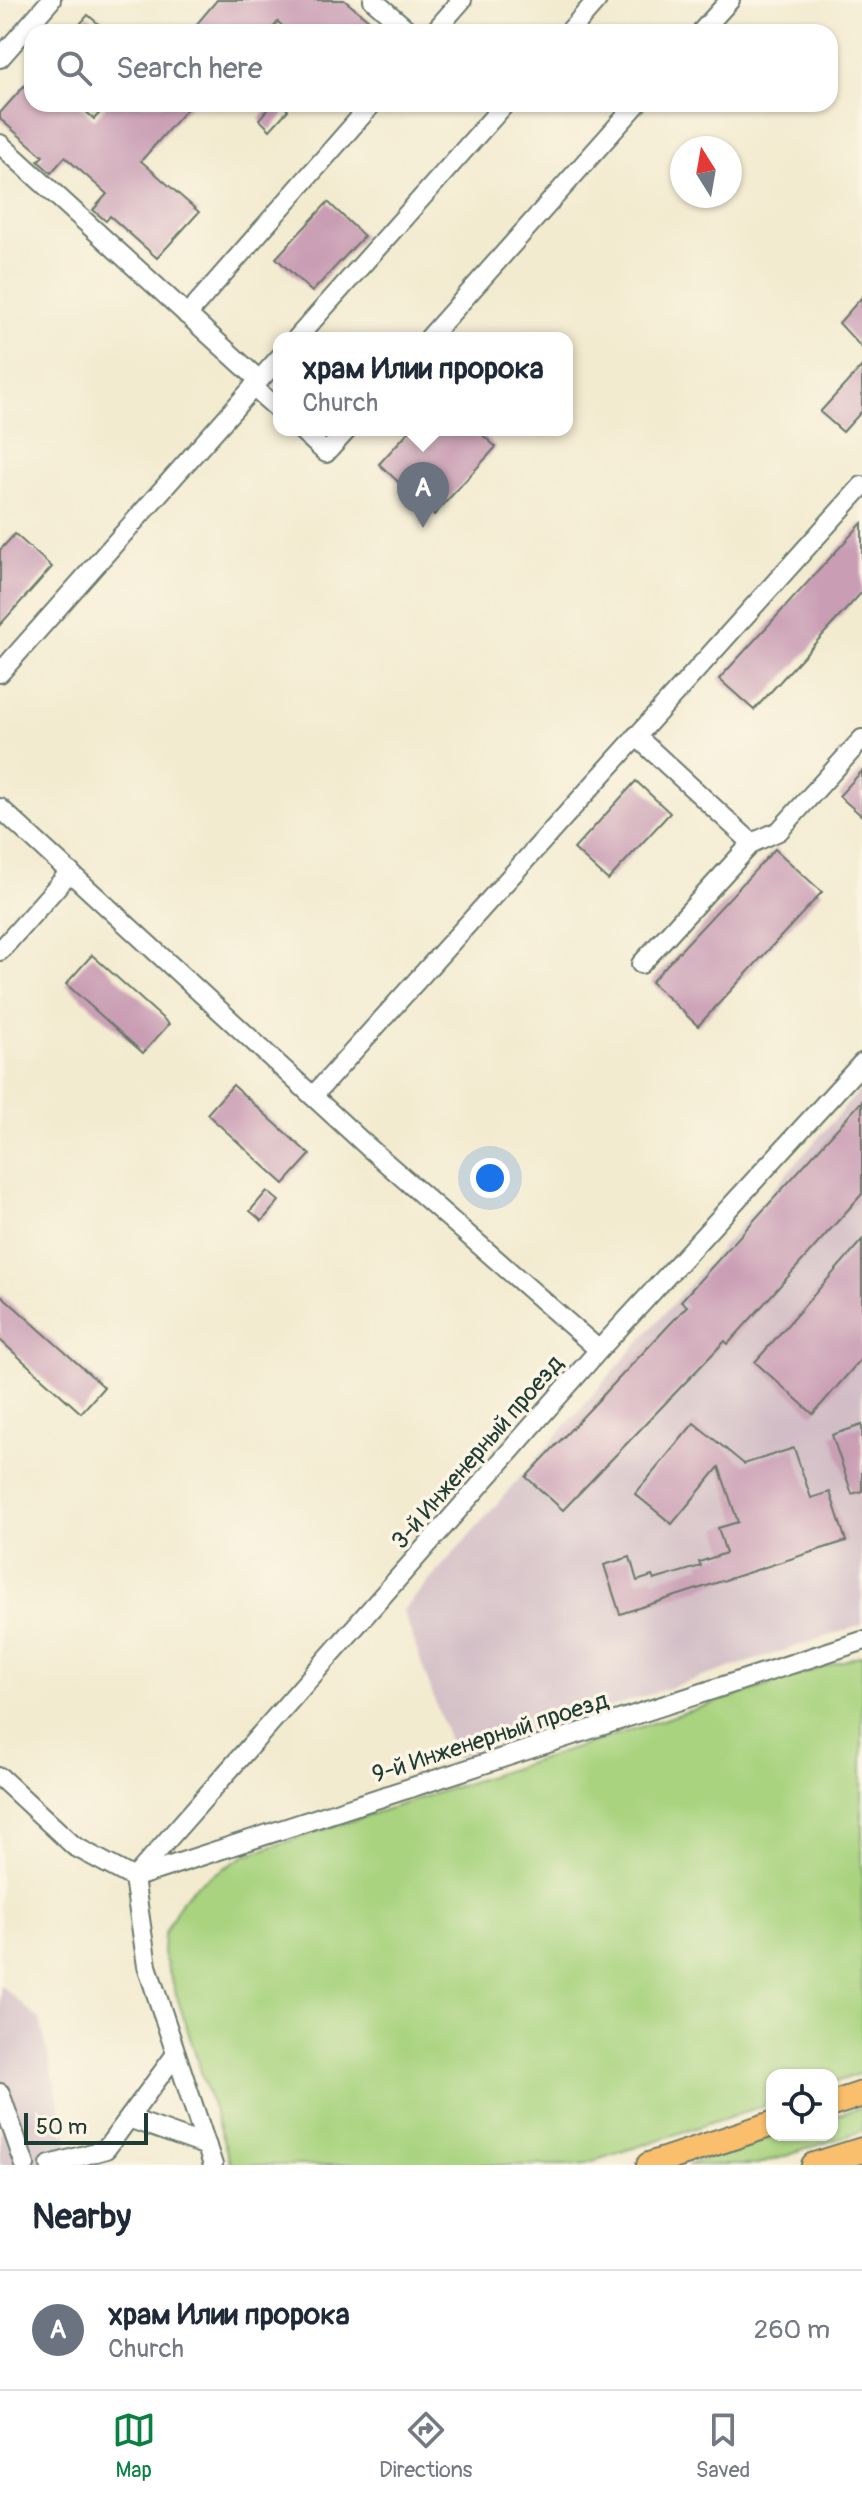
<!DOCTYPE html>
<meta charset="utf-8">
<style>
body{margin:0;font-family:Pangolin,sans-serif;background:#f6f6f7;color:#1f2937}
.controls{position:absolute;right:24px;bottom:24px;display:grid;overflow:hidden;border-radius:16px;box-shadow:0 2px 6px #0004}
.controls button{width:72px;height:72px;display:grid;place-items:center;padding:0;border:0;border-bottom:2px solid #e0e1e3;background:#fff;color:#1f2937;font:40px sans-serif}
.compass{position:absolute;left:670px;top:136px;width:72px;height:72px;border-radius:50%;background:#fff;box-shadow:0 2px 6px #0004;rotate:349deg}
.scale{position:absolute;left:24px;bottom:20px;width:124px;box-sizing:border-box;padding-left:8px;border:4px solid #1f3d34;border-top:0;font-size:22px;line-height:28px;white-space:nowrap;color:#1f3d34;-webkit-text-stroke:6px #fcf5e5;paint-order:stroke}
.you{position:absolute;left:490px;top:1178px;width:28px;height:28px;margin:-20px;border:6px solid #fff;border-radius:50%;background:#1a73e8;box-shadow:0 0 0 12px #1a73e833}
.badge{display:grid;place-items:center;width:52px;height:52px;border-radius:50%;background:#0b8043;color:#fff;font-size:26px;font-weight:700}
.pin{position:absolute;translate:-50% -66px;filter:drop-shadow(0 2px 4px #0008)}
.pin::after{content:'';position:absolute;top:42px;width:28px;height:24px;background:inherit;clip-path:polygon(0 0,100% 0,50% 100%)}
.popup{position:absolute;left:273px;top:332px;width:300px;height:104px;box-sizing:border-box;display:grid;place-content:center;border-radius:16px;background:#fff;filter:drop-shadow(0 2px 6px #0005);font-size:26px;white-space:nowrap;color:#747a83}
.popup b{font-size:30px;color:#1f2937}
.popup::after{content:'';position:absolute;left:50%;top:100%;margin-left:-16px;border:16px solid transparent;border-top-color:#fff}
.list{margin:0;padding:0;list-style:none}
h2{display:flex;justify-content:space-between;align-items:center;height:104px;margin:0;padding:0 32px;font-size:34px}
h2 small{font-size:26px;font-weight:400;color:#747a83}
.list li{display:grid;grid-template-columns:52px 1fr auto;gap:24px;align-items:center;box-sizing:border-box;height:120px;padding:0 32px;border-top:2px solid #e0e1e3}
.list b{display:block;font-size:30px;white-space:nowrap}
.list p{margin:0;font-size:26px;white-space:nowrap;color:#747a83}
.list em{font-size:26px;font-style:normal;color:#747a83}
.icon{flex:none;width:44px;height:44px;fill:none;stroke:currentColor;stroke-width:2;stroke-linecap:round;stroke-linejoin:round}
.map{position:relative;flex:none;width:862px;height:2165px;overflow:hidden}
.search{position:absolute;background:#fff;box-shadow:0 2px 6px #0004;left:24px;right:24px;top:24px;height:88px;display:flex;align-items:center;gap:20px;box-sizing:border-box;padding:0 28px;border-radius:24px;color:#747a83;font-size:30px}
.sheet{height:224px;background:#fff}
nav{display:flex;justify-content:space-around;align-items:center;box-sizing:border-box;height:112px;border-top:2px solid #e0e1e3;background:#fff;font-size:22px;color:#747a83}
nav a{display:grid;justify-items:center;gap:4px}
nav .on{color:#0b8043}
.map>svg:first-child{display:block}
</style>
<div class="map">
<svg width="862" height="2165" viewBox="0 0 862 2165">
<rect width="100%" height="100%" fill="#fcf5e5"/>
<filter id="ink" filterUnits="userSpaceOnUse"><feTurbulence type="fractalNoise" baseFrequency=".0125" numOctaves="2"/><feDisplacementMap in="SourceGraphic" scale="16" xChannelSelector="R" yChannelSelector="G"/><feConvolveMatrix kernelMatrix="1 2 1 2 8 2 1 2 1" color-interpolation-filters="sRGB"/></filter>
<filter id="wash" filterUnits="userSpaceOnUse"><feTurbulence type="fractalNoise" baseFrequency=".006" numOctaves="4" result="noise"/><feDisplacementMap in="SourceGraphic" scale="32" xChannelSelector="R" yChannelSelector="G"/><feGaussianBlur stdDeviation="1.8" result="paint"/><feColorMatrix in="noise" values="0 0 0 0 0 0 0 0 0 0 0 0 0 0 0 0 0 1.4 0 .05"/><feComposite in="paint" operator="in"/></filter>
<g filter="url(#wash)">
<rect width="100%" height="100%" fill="#f3ebd0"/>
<!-- industrial -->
<g fill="#d2bdc6">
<path d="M862,1088V1625L455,1758L403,1611Z"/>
<path d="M0,1985L40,2020L73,2165H0Z"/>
</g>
<!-- green -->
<g fill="#a9d37f" stroke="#64885a" stroke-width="2">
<path d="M862,1655V2073L832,2083V2075H772V2103L581,2165H231L163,1953L164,1935L181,1901L198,1884L246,1855Z"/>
<path d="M862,2107V2131L758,2165H687L778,2135H832V2117Z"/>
</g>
<g id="blocks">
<!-- building -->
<g fill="#c99db4">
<path d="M217,0H344L375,25L369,32H289L278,22L269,32H190Z"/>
<path d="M88,15L108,32H73Z"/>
<path d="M32,77V104H78L94,119L108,104H191L141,161L199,212L157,258L110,216L106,221L93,210L107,194L65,157L51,173L38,161L43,156L0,119V113Z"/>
<path d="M272,104H281L288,110L270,130L259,119Z"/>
<path d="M328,202L364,236L312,292L276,258Z"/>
<path d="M862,297V348L839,323Z"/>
<path d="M862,366V411L843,432L820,412Z"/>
<path d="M410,430H477L496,447L434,515L379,464Z"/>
<path d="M862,523V592L754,710L719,679Z"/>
<path d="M15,534L52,567L0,625V550Z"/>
<path d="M862,771V816L839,796Z"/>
<path d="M636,781L670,813L608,880L574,849Z"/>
<path d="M775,849L822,892L698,1026L651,982Z"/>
<path d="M92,955L169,1024L143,1053L66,984Z"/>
<path d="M233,1085L310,1155L284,1184L207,1114Z"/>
<path d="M862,1101V1194L728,1344L725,1341L563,1510L526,1477L687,1306L681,1301Z"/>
<path d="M267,1191L279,1201L262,1221L250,1211Z"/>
<path d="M862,1240V1358L813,1414L755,1362Z"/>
<path d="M0,1294L104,1387L81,1413L0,1340Z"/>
<path d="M694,1423L744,1464L794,1448L811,1498L830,1492L846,1541L620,1614L604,1565L630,1557L637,1581L652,1576L654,1580L701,1566L699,1562L726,1553L718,1528L738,1522L719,1467L672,1524L635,1494Z"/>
<path d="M862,1425V1491L852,1494L832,1435Z"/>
</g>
</g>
</g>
<g filter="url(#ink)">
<use href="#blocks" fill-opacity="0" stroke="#697a6b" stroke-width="2"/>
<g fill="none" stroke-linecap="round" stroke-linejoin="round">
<!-- minor casing -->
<g stroke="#697a6b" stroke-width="22">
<g id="minor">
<path d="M373,0L410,32"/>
<path d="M434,32L462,0"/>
<path d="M569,32L597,0"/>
<path d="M701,32L730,0"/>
<path d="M0,58L51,0"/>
<path d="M0,144L259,380"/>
<path d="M187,315L372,104"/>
<path d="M297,338L505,104"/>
<path d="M429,338L637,104"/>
<path d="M253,387L279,410"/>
<path d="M301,430L326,453L347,430"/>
<path d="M0,673L279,358"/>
<path d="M636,736L752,843L641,964"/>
<path d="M0,808L368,1147L599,1350"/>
<path d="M752,843L779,831L862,739"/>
<path d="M0,951L70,872"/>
<path d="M313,1096L862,486"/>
<path d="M0,1777L74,1846L134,1878"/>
<path d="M136,1877L862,1641"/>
<path d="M134,1878L599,1350L862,1063"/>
<path d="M134,1878L147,1966L213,2165"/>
<path d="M0,2093L25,2165"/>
<path d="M131,2119L207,2146"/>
<path d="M50,2165L106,2149L176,2054"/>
</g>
</g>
<!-- major casing -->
<g stroke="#697a6b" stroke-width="28">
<g id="major">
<path d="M832,2104L862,2094"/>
<path d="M649,2165L772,2124"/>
<path d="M814,2165L862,2150"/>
</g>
</g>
<!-- minor -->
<use href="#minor" stroke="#fff" stroke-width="18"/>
<!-- major -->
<use href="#major" stroke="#f9bf6d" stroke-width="24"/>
</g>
</g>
<g text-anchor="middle" stroke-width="7" stroke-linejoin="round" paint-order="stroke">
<!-- street labels -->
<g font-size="24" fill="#1f3d34" stroke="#fcf5e5">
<text transform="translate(477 1452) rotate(-49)" y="8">3-й Инженерный проезд</text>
<text transform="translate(490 1737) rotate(-18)" y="8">9-й Инженерный проезд</text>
</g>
</g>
</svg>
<div class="controls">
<button><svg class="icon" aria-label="locate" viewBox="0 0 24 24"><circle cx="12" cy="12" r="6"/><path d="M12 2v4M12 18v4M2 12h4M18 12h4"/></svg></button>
</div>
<svg class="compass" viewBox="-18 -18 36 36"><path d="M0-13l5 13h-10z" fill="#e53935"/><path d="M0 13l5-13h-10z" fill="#747a83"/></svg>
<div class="scale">50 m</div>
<div class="you"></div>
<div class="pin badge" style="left:423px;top:528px;background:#6b7280">A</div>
<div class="popup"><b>храм Илии пророка</b>Church</div>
<div class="search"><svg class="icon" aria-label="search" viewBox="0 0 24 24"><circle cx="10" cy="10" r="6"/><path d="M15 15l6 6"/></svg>Search here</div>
</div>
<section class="sheet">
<h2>Nearby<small></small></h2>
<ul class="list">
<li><span class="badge" style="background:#6b7280">A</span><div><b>храм Илии пророка</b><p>Church</p></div><em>260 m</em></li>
</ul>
</section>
<nav>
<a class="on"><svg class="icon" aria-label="map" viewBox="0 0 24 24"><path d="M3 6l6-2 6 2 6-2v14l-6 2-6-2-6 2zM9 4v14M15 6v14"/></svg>Map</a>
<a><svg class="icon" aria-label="directions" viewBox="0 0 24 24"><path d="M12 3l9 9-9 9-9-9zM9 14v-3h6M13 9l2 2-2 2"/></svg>Directions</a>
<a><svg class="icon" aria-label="saved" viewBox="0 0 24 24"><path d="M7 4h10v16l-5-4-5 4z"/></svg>Saved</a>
</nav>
